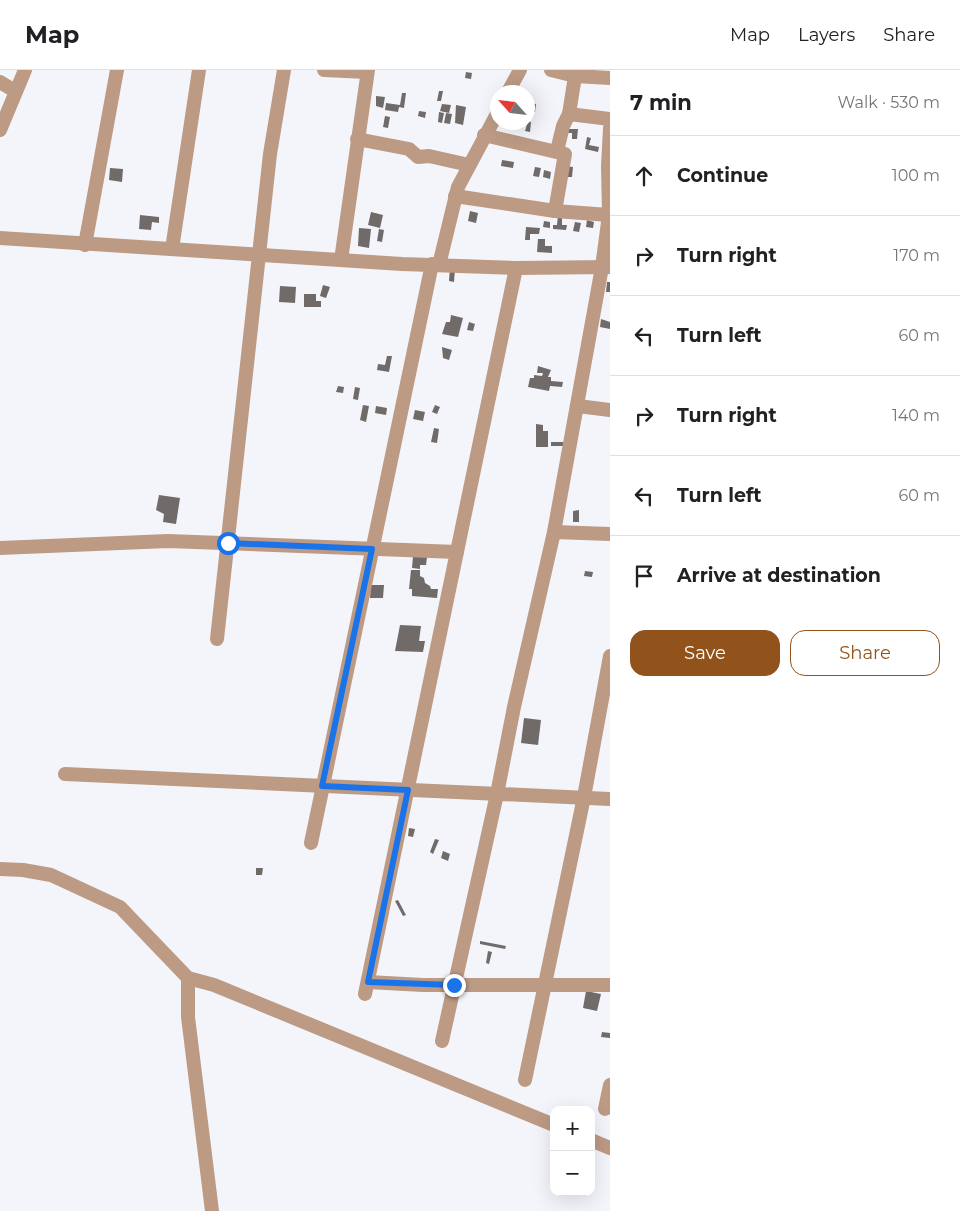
<!DOCTYPE html>
<meta charset="utf-8">
<style>
body{margin:0;font-family:Montserrat,sans-serif;background:#f2f2f2;color:#202124}
.controls{position:absolute;right:15px;bottom:15px;display:grid;overflow:hidden;border-radius:10px;box-shadow:0 5px 20px #0002}
.controls button{width:45px;height:45px;display:grid;place-items:center;padding:0;border:0;border-bottom:1px solid #e0e0e0;background:#fff;color:#202124;font:25px sans-serif}
.compass{position:absolute;left:490px;top:15px;width:45px;height:45px;border-radius:50%;background:#fff;box-shadow:0 5px 20px #0002;rotate:297deg}
.stop{position:absolute;width:15px;height:15px;margin:-11px;border:4px solid #1a73e8;border-radius:50%;background:#fff}
.stop.end{background:#1a73e8;border-color:#fff;box-shadow:0 1px 5px #0008}
.list{margin:0;padding:0;list-style:none}
h2{display:flex;justify-content:space-between;align-items:center;height:65px;margin:0;padding:0 20px;font-size:21px}
h2 small{font-size:16px;font-weight:400;color:#757577}
.list li{display:grid;grid-template-columns:32px 1fr auto;gap:15px;align-items:center;box-sizing:border-box;height:80px;padding:0 20px;border-top:1px solid #e0e0e0}
.list b{display:block;font-size:19px;white-space:nowrap}
.list em{font-size:16px;font-style:normal;color:#757577}
.actions{display:flex;gap:10px;padding:15px 20px}
.actions a{flex:1;padding:11px 0;border:1px solid #92521b;border-radius:15px;text-align:center;font-size:18px;color:#92521b}
.actions .main{background:#92521b;color:#fff}
.icon{flex:none;width:28px;height:28px;fill:none;stroke:currentColor;stroke-width:2;stroke-linecap:round;stroke-linejoin:round}
.map{position:relative;flex:none;width:610px;height:1141px;overflow:hidden}
header{display:flex;align-items:center;gap:30px;box-sizing:border-box;height:70px;padding:0 25px;background:#fff;border-bottom:1px solid #e0e0e0}
header strong{font-size:24px}
nav{display:flex;gap:28px;margin-inline-start:auto;font-size:18px}
main{display:flex}
aside{flex:1;background:#fff}
.map>svg:first-child{display:block}
</style>
<header>
<strong>Map</strong>
<nav><a>Map</a><a>Layers</a><a>Share</a></nav>
</header>
<main>
<div class="map">
<svg width="610" height="1141" viewBox="0 0 610 1141">
<rect width="100%" height="100%" fill="#f4f5fa"/>
<!-- building -->
<g fill="#706b69">
<path d="M466,2L472,3L471,9L465,8Z"/>
<path d="M439,21H443L441,31H437Z"/>
<path d="M402,23H406L404,38L399,37L398,42L385,40L386,33L400,35Z"/>
<path d="M376,26L385,27L383,38L376,36Z"/>
<path d="M531,33L536,34L535,42L529,41Z"/>
<path d="M442,34L451,35L449,43L440,41Z"/>
<path d="M456,35L466,37L463,55L455,53Z"/>
<path d="M419,41L426,42L425,48L418,46Z"/>
<path d="M439,42L444,43L442,53L438,52Z"/>
<path d="M446,43L452,44L450,54L444,53Z"/>
<path d="M385,46L390,47L388,58L383,57Z"/>
<path d="M528,51L531,52L530,62L525,61Z"/>
<path d="M568,59H578L577,69H572V63H568Z"/>
<path d="M587,67L591,68L589,75L599,77L598,82L585,79Z"/>
<path d="M502,90L514,92L513,98L501,96Z"/>
<path d="M565,96L573,97L572,107H566Z"/>
<path d="M535,97L541,98L539,107L533,106Z"/>
<path d="M110,98L123,99L122,112L109,110Z"/>
<path d="M544,100L551,102L550,109L543,107Z"/>
<path d="M470,141L478,143L476,153L468,151Z"/>
<path d="M371,142L383,145L380,158L368,155Z"/>
<path d="M140,145L159,147V153L152,152L151,160L139,159Z"/>
<path d="M558,145H562V155H567L566,160L553,159V155H557Z"/>
<path d="M587,150L594,152L593,158L586,157Z"/>
<path d="M544,151L550,152V158L543,157Z"/>
<path d="M575,152L581,153L579,162L573,161Z"/>
<path d="M526,157L540,158L539,164H530V170H525Z"/>
<path d="M359,158L371,159L369,178L358,176Z"/>
<path d="M379,159L384,160L382,172L377,171Z"/>
<path d="M538,169H545V176H552V183L537,182Z"/>
<path d="M450,198L455,199L454,212L449,211Z"/>
<path d="M607,212H610V222H606Z"/>
<path d="M323,215L330,217L326,228L320,226Z"/>
<path d="M280,216L296,217L295,233L279,232Z"/>
<path d="M304,224H316V231H321V237H304Z"/>
<path d="M451,245L463,248L458,267L442,264L446,252H450Z"/>
<path d="M601,249L610,252V259L600,257Z"/>
<path d="M469,252L475,254L473,261L467,260Z"/>
<path d="M442,277L452,280L449,290L443,288Z"/>
<path d="M387,286H392L389,302L377,300L378,294L385,295Z"/>
<path d="M538,296L551,300L548,307H551V311L563,312L562,317L550,316L549,321L528,317L530,308H534V305L542,306L543,303H537Z"/>
<path d="M338,316L344,317L343,323L336,322Z"/>
<path d="M355,317L360,318L358,330L353,329Z"/>
<path d="M363,335L369,336L366,352L360,350Z"/>
<path d="M435,335L440,337L437,344L432,342Z"/>
<path d="M376,336L387,338L386,345L375,343Z"/>
<path d="M415,340L425,342L423,351L413,349Z"/>
<path d="M536,354L543,355V361H548V377H536Z"/>
<path d="M434,358L439,359L437,373L431,372Z"/>
<rect x="551" y="372" width="12" height="4"/>
<path d="M159,425L180,428L176,454L163,452L164,444L156,440Z"/>
<path d="M579,440V452H573V441Z"/>
<path d="M413,486L427,487L426,495H420V499L412,498Z"/>
<path d="M411,500H420V506L424,508L425,513L430,516L431,519H438L437,528L412,526V519H409Z"/>
<path d="M585,501L593,502L592,507L584,506Z"/>
<path d="M371,515H384L383,528H370Z"/>
<path d="M400,555L421,556L419,571H425L423,582L395,581Z"/>
<path d="M524,648L541,650L538,675L521,673Z"/>
<path d="M409,758L415,759L413,767L408,766Z"/>
<path d="M435,769L439,770L433,784L430,782Z"/>
<path d="M443,781L450,784L448,791L441,788Z"/>
<path d="M256,798H263L262,805H256Z"/>
<path d="M398,830L406,845L403,846L395,831Z"/>
<path d="M480,871L506,876L505,879L480,874Z"/>
<path d="M488,881L492,882L489,894L486,893Z"/>
<path d="M586,921L601,924L597,941L583,938Z"/>
<path d="M602,962L610,963V968L601,967Z"/>
</g>
<g fill="none" stroke-linecap="round" stroke-linejoin="round">
<!-- minor -->
<g stroke="#bc9a84" stroke-width="14">
<path d="M324,0L367,2"/>
<path d="M551,0L575,6L610,8"/>
<path d="M576,0L569,44L610,49"/>
<path d="M0,12L15,21"/>
<path d="M508,22L520,0"/>
<path d="M0,60L25,0"/>
<path d="M484,65L565,84L555,141"/>
<path d="M357,69L409,79L418,87L429,86L469,95"/>
<path d="M557,81L563,56L569,44"/>
<path d="M608,96L610,58"/>
<path d="M455,126L555,141L609,145"/>
<path d="M0,168L402,194L516,198L610,197"/>
<path d="M85,175L117,0"/>
<path d="M172,179L199,0"/>
<path d="M341,190L368,0"/>
<path d="M439,195L458,117L498,42"/>
<path d="M578,336L610,340"/>
<path d="M554,462L610,464"/>
<path d="M0,478L168,471L457,482"/>
<path d="M217,569L270,84L284,0"/>
<path d="M65,704L610,729"/>
<path d="M311,773L432,194"/>
<path d="M0,799L23,800L51,805L120,837L188,908L214,915L554,1055"/>
<path d="M188,908V947L212,1141"/>
<path d="M368,912L423,915H610"/>
<path d="M365,924L516,198"/>
<path d="M442,971L497,724L514,637L554,462L602,197L609,145L608,96H610"/>
<path d="M525,1010L584,727L610,586"/>
<path d="M605,1039L610,1015"/>
<path d="M591,1070L610,1078"/>
</g>
</g>
<g fill="none" stroke-linecap="round" stroke-linejoin="round">
<!-- route -->
<path stroke="#1a73e8" stroke-width="6" d="M228,473L372,479L322,716L408,720L368,912L454,915"/>
</g>
</svg>
<div class="controls">
<button>+</button>
<button>−</button>
</div>
<svg class="compass" viewBox="-18 -18 36 36"><path d="M0-13l5 13h-10z" fill="#e53935"/><path d="M0 13l5-13h-10z" fill="#757577"/></svg>
<div class="stop" style="left:228px;top:473px"></div>
<div class="stop end" style="left:454px;top:915px"></div>
</div>
<aside>
<h2>7 min<small>Walk · 530 m</small></h2>
<ul class="list">
<li><svg class="icon" aria-label="ahead" viewBox="0 0 24 24"><path d="M12 20V5M6 11l6-6 6 6"/></svg><div><b>Continue</b></div><em>100 m</em></li>
<li><svg class="icon" aria-label="right" viewBox="0 0 24 24"><path d="M7 20v-9h11M14 6l5 5-5 5"/></svg><div><b>Turn right</b></div><em>170 m</em></li>
<li><svg class="icon" aria-label="left" viewBox="0 0 24 24"><path d="M17 20v-9H6M10 6l-5 5 5 5"/></svg><div><b>Turn left</b></div><em>60 m</em></li>
<li><svg class="icon" aria-label="right" viewBox="0 0 24 24"><path d="M7 20v-9h11M14 6l5 5-5 5"/></svg><div><b>Turn right</b></div><em>140 m</em></li>
<li><svg class="icon" aria-label="left" viewBox="0 0 24 24"><path d="M17 20v-9H6M10 6l-5 5 5 5"/></svg><div><b>Turn left</b></div><em>60 m</em></li>
<li><svg class="icon" aria-label="arrive" viewBox="0 0 24 24"><path d="M6 21V4h12l-3 4 3 4H6"/></svg><div><b>Arrive at destination</b></div></li>
</ul>
<div class="actions"><a class="main">Save</a><a>Share</a></div>
</aside>
</main>
